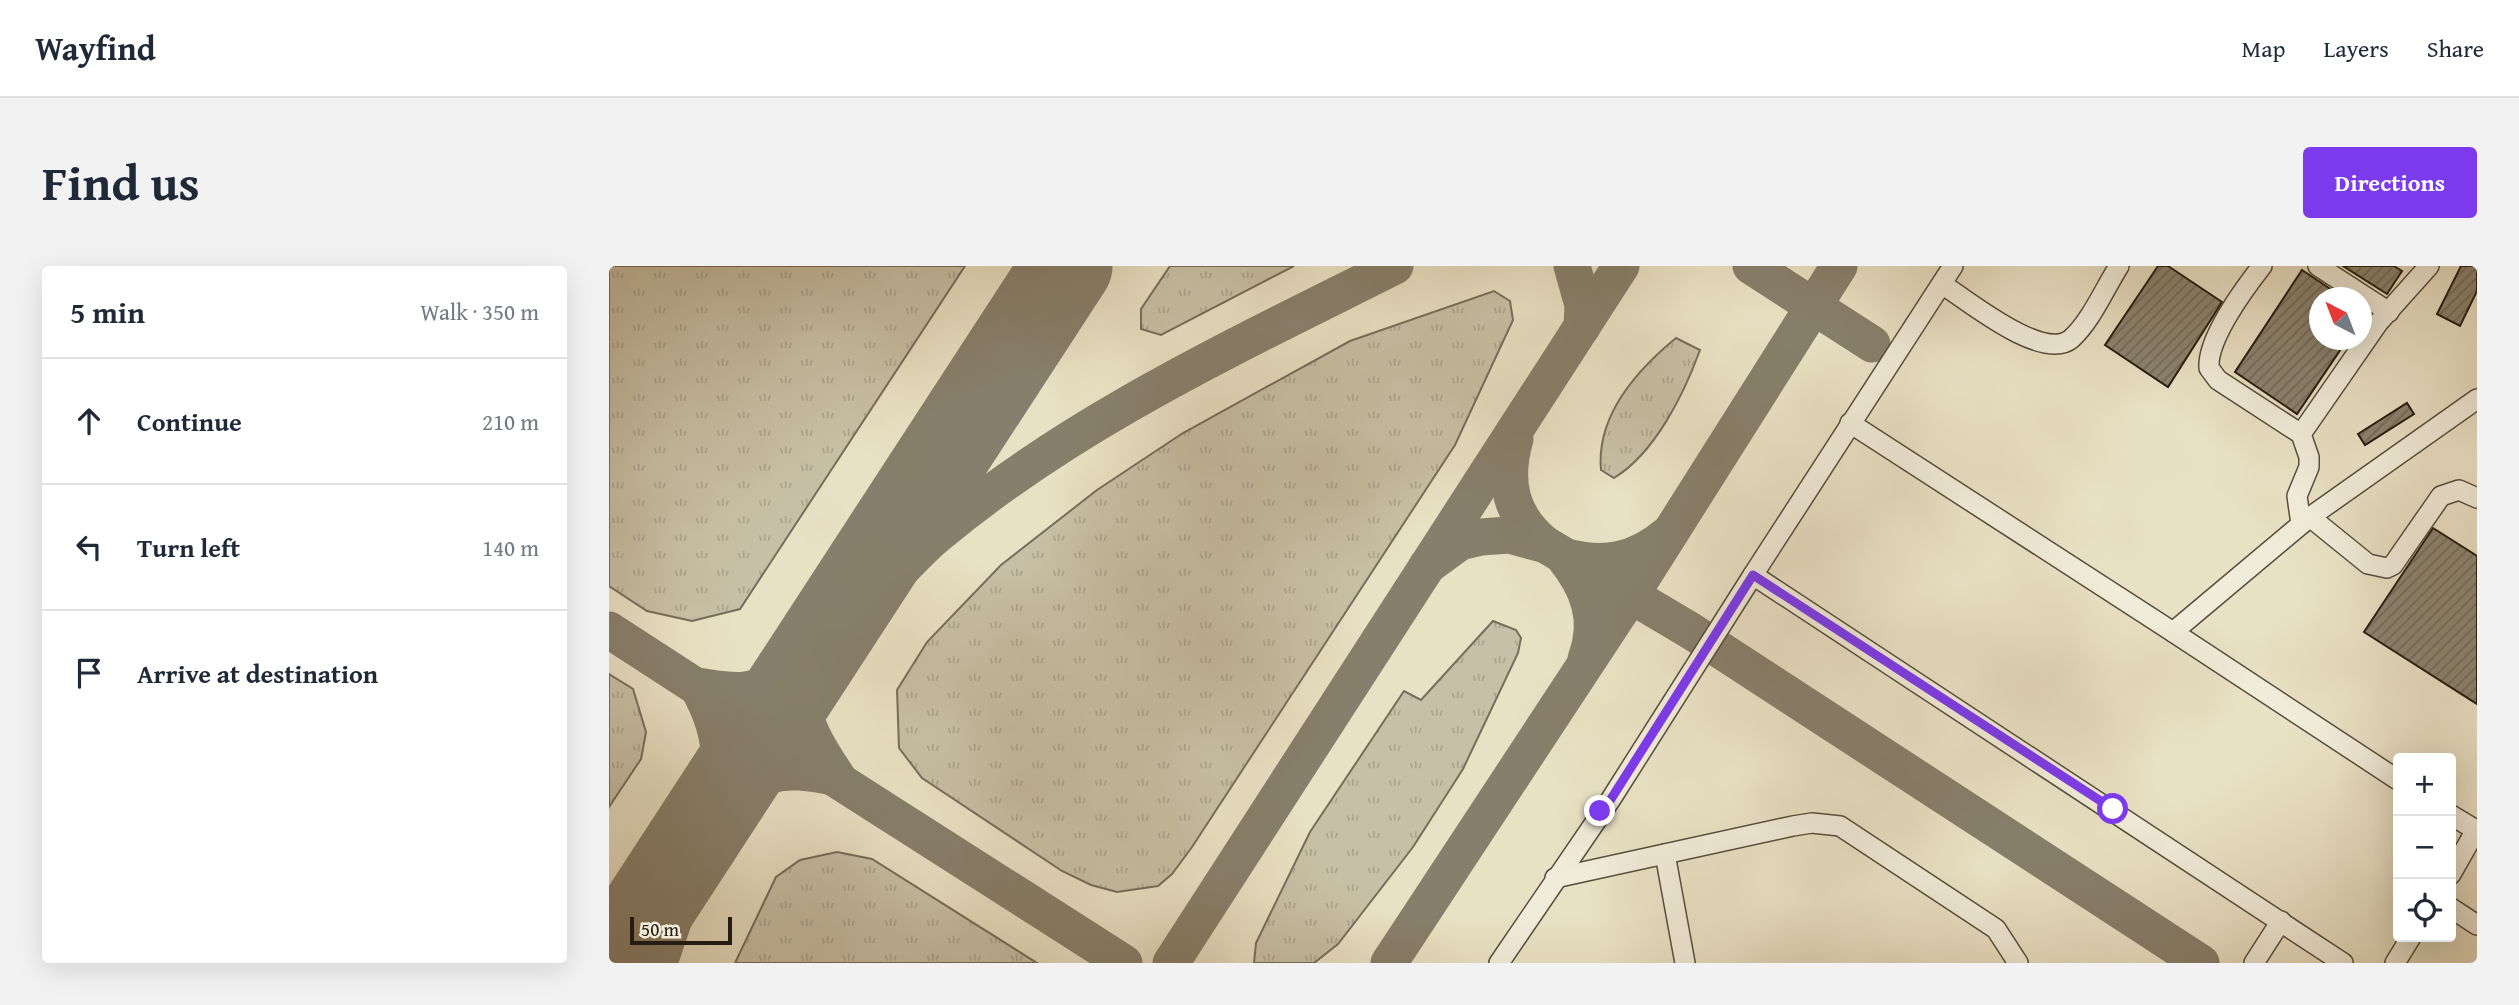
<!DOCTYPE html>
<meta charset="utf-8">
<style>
body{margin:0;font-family:"Gentium Book Plus",serif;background:#f2f2f3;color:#1f2937}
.controls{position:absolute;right:21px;bottom:21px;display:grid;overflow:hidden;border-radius:7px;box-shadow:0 7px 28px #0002}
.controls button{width:63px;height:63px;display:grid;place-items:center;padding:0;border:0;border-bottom:2px solid #e0e1e3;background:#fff;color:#1f2937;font:35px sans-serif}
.compass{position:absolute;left:1700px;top:21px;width:63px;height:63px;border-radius:50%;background:#fff;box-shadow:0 7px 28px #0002;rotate:318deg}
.scale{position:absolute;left:21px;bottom:18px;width:102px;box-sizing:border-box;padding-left:7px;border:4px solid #251d12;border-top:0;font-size:19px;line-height:24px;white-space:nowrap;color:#251d12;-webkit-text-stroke:5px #f1ecd9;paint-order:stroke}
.stop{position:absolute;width:21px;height:21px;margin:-16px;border:5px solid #7c3aed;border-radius:50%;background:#fff}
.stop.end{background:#7c3aed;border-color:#fff;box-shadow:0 2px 7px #0008}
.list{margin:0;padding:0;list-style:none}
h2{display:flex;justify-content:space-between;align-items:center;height:91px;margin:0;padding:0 28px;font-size:30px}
h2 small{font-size:23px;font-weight:400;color:#747a83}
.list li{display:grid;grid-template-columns:46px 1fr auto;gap:21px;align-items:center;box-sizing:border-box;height:126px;padding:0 28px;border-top:2px solid #e0e1e3}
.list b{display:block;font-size:26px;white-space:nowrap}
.list em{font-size:23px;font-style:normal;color:#747a83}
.icon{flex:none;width:38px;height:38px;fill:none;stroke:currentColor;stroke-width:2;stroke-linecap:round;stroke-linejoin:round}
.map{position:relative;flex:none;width:1868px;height:697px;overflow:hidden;border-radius:7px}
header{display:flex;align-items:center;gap:42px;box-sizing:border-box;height:98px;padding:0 35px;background:#fff;border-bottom:2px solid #e0e1e3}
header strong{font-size:33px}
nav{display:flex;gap:38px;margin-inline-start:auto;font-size:24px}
.intro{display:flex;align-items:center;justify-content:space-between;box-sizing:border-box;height:168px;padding:0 42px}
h1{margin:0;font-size:49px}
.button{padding:18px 32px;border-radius:7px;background:#7c3aed;color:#fff;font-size:24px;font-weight:700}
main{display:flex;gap:42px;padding:0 42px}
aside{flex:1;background:#fff;border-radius:7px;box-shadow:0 7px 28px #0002}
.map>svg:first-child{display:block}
</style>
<header>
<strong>Wayfind</strong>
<nav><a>Map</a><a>Layers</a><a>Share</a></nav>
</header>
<div class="intro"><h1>Find us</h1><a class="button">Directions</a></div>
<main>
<aside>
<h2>5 min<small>Walk · 350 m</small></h2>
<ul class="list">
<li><svg class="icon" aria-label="ahead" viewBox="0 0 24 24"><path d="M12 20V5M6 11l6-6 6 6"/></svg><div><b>Continue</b></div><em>210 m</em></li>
<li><svg class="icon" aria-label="left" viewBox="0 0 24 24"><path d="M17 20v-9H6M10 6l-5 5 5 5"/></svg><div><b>Turn left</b></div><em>140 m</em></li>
<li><svg class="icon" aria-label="arrive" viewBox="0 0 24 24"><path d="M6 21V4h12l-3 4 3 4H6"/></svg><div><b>Arrive at destination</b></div></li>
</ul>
</aside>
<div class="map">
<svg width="1868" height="697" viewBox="0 0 1868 697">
<defs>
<pattern id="grass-tufts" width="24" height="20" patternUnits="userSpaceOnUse" patternTransform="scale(1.75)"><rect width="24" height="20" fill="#c8c0a6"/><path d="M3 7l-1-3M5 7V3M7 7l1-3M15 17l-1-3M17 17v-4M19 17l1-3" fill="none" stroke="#aca58e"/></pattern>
<pattern id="building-hatch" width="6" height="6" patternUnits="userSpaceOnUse" patternTransform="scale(1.75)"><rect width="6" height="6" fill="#8b836f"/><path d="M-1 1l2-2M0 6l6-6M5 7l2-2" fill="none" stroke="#716b5a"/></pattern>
</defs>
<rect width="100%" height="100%" fill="#e9e1c4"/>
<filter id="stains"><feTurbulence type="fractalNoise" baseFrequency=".00286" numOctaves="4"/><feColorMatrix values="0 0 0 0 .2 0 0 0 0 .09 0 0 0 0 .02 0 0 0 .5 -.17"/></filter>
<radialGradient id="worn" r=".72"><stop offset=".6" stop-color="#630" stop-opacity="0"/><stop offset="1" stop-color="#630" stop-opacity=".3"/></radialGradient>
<!-- grass -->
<g fill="url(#grass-tufts)" stroke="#766e5c" stroke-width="2">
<path d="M0,0H356L131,343L83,355L38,345L0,320Z"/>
<path d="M561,0H685L552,69L532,63V43Z"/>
<path d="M885,25L901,35L904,54L846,179L583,581L563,608L549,620L508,626L482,619L453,605L313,512L290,482L288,424L318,376L392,299L488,224L574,167L741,75Z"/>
<path d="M1067,72L1091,84C1075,128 1046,187 1005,212L992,204C987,150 1028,104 1067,72Z"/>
<path d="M884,355L907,364L912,372L909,387L854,503L804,581L729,678L705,697H645L647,677L701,566L795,425L812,434Z"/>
<path d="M0,408L24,423L37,466L32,493L0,541Z"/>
<path d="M228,586L263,593L428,697H126L167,611L191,594Z"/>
</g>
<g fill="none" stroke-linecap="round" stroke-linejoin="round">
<!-- taxiway -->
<g stroke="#877f6b" stroke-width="37">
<path d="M963,0L974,39L973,61"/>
<path d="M1142,0L1263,78"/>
<path d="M906,173C894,215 901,251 937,279"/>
<path d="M818,300L851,276L872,271L900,269L937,279L1082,365L1592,697"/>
<path d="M0,364L108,434"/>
<path d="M977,393C992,353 979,321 954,290C994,301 1026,296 1058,269"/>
<path d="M150,464L515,697"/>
<path d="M105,541C154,506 168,499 229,512C213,488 191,456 193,426C194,414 201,400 205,388"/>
<path d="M50,697C60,668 69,639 81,610C108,542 129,489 88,420C103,422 121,426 136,424C207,414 274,315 327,270C464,155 627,80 786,0"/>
<path d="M562,697L1012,0"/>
<path d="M780,697L1022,329L1230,0"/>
</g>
<!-- runway -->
<path stroke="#877f6b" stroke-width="91" d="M4,697L458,0"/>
</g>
<!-- building -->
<g fill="url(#building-hatch)" stroke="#251d12" stroke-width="2">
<path d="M1549,0H1559L1613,36L1559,121L1496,79Z"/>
<path d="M1734,0H1785L1793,5L1778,28Z"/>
<path d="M1852,0H1868V25L1851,60L1828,48Z"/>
<path d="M1693,4L1735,32H1711V74H1738L1688,148L1626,106Z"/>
<path d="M1798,137L1805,148L1756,179L1749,168Z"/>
<path d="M1824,262L1868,290V438L1755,366Z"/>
</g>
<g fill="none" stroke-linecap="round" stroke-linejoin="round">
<!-- minor casing -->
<g stroke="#564e3e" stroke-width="22">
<g id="minor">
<path d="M1653,0C1635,23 1598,73 1600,102L1609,114L1692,168L1700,191V201L1688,230L1692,258"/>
<path d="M1709,0L1780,46"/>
<path d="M1333,18C1359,35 1434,96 1462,73C1482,55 1496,22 1510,0"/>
<path d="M1241,157L1564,366"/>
<path d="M1692,168L1769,57L1820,0"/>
<path d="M1701,251L1759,298L1778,302L1784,299L1832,230L1850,224L1868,232"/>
<path d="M1144,309L1344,0"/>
<path d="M1789,514L1564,366L1701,251L1868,133"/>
<path d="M1842,549L1867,564L1842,608"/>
<path d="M1056,588L1076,697"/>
<path d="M946,612L1184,560L1203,557L1231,560L1387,663L1409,697"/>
<path d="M1842,642L1868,659"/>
<path d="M890,697L1002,533L1144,309L1734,697"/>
<path d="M1645,697L1672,655"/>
<path d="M1786,697L1802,671"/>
</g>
</g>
<!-- minor -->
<use href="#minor" stroke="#f1ecd9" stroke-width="19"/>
</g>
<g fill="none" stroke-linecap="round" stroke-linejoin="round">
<!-- route -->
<path stroke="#7c3aed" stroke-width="9" d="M991,545L1002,533L1144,309L1504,543"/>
</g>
<rect width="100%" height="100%" filter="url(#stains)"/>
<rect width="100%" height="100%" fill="url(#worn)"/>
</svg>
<div class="controls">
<button>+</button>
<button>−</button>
<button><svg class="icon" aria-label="locate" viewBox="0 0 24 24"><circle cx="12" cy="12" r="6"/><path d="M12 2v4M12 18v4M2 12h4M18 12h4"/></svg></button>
</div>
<svg class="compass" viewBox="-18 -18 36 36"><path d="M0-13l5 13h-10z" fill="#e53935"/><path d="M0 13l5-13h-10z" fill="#747a83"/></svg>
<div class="scale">50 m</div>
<div class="stop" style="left:1504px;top:543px"></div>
<div class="stop end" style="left:991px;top:545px"></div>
</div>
</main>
